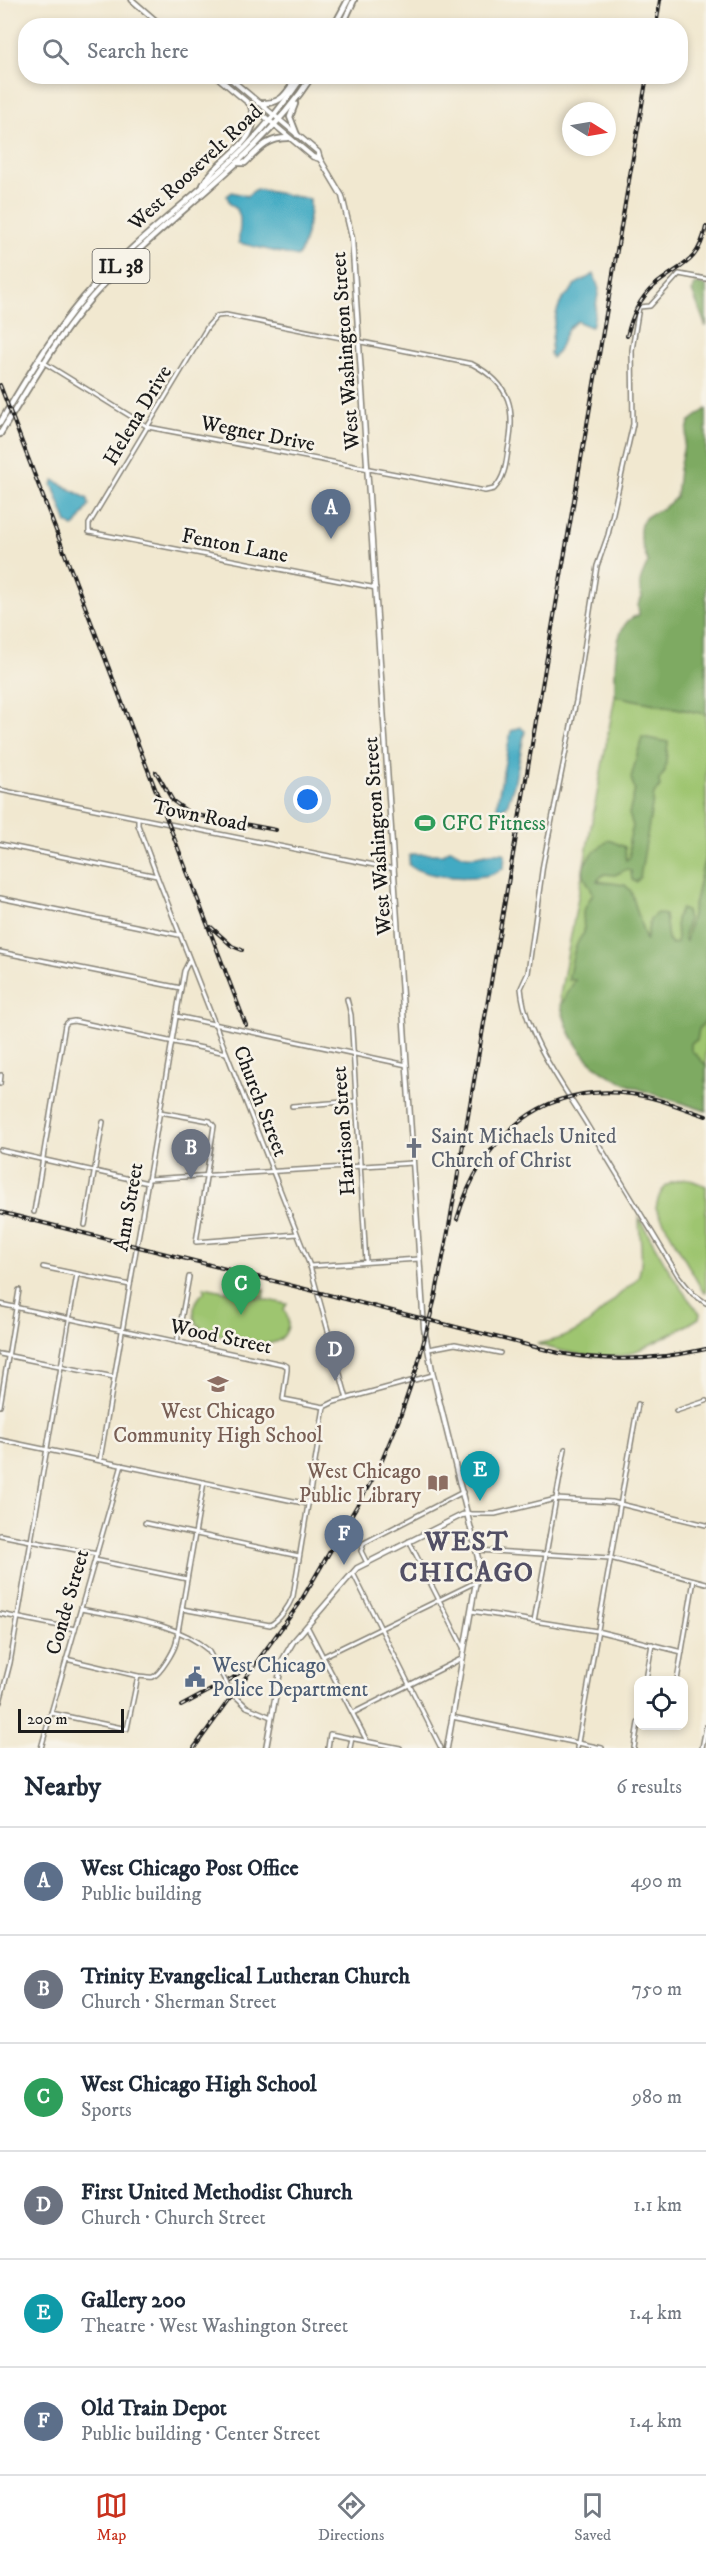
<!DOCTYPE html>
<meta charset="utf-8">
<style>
body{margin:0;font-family:"IM FELL DW Pica",serif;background:#f6f6f7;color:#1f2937}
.controls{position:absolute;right:18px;bottom:18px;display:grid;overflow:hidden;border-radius:12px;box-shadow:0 3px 9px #0003}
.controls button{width:54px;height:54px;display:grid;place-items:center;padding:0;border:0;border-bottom:2px solid #e0e1e3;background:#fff;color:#1f2937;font:30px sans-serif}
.compass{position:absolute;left:562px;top:102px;width:54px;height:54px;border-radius:50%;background:#fff;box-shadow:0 3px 9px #0003;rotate:101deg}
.scale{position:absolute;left:18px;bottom:15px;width:106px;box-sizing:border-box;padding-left:6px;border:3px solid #1c1c1c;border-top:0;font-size:16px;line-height:21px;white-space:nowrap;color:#1c1c1c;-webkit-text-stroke:4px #f7f3e8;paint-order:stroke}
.you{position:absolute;left:308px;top:800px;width:21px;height:21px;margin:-15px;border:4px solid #fff;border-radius:50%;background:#1a73e8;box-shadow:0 0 0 9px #1a73e833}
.badge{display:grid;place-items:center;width:39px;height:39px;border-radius:50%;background:#c8321e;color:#fff;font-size:20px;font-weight:700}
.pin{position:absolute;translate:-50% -50px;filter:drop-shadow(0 2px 3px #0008)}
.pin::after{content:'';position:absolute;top:32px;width:21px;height:18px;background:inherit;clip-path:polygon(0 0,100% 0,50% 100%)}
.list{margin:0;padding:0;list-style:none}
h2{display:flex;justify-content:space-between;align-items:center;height:78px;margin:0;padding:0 24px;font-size:26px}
h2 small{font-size:20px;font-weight:400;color:#747a83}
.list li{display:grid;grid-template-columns:39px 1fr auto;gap:18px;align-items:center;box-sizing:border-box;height:108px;padding:0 24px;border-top:2px solid #e0e1e3}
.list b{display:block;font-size:22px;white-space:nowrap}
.list p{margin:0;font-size:20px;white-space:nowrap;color:#747a83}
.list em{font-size:20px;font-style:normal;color:#747a83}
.icon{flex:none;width:33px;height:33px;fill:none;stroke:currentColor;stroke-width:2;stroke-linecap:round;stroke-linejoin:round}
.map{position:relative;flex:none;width:706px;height:1748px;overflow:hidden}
.search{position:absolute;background:#fff;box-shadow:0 3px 9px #0003;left:18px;right:18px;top:18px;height:66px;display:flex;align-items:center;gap:15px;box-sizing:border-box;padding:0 21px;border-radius:24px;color:#747a83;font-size:22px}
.sheet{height:726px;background:#fff}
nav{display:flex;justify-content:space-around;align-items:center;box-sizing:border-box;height:84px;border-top:2px solid #e0e1e3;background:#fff;font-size:16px;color:#747a83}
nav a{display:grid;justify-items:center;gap:3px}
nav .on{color:#c8321e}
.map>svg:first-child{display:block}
</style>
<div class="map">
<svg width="706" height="1748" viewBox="0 0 706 1748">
<rect width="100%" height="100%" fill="#f7f3e8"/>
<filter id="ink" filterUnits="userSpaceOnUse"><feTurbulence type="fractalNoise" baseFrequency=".0167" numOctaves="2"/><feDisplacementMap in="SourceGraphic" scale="12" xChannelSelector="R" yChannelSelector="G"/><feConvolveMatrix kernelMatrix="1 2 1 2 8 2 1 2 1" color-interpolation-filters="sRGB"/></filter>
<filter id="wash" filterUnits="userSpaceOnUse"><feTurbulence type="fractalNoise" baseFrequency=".008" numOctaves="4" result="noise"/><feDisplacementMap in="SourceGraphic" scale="24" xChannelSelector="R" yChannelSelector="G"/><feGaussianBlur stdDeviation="1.35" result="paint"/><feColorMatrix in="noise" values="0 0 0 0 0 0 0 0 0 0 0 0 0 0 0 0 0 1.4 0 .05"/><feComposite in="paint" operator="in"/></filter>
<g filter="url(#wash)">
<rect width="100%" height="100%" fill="#f1e8d0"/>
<!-- green -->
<g fill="#9ec570" stroke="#5d7046" stroke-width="1.5">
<path d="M615,696L706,714V1111C638,1087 570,1081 560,995Z"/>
<path d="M688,1179L706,1186V1292L702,1290L656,1208C659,1189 668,1180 688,1179Z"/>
<path d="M639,1218C658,1250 675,1285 700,1313L699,1318C685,1327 634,1355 619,1356C593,1358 562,1352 537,1344C580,1336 591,1322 621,1293C626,1288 635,1283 638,1277C645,1259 639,1237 639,1218Z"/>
<path d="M231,1282L264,1289V1297L227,1289Z"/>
<path d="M204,1287L287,1304L284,1309C288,1316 290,1324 286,1332C276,1352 250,1341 234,1337C225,1335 215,1335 206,1331C189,1323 191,1303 204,1292Z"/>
</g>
<!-- forest -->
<g fill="#7eaa62" stroke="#4d633f" stroke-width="1.5">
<path d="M695,284L706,285V327L692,291Z"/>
<path d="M706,409V714L615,696C615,673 611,621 639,615L638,605L642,597C636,583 643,575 648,562C643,546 631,524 651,514C661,509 668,506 676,497L679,469L689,422Z"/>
<path d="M642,737L668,742L665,771L659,780L660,787L654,794L640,878L636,882L632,880L631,871L627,869L615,875L604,874L597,881L625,885L631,891L646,941L650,919L657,913L665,915L668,939L672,944L677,943L676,919L681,909L686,911L688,920L684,937L686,941L706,852V1020L699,1029L697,1040L691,1043V1050L706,1065V1111C642,1088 577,1083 561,1005L575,980H568C572,963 573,945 584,933L583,912L593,893C591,887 588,885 586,880C576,862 598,849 609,840L625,847L626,860L630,857L629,841L633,826L629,814L635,790L631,778Z"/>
</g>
<!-- water -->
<g fill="#43aac3" stroke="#306370" stroke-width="1.5">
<path d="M256,189L310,199C311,211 305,249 297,257L239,243C238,228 246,213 230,204L227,196L232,192L247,196Z"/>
<path d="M594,274L599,289L593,324L590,327L577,321C560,332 565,347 552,358L550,354C553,337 553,315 562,300C565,294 572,293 574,285Z"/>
<path d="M54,480L88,499L89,506L76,525L73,527L67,523L52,484Z"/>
<path d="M520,727L525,731L524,736L514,785L507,806L499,810L497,809L498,798L511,731Z"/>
<path d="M451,849C473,864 480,851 503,853L505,854L504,867C491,884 423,878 409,865V856L412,854H443Z"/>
</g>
</g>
<g filter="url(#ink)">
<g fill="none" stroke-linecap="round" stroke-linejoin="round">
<!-- street casing -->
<g stroke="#868276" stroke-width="6">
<g id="street">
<path d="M706,279L679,274L650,306L639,307L632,350L633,424L608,535L597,566L576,701L543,864L528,973L521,988C525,1035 562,1084 586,1123C617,1175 648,1225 679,1277L693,1294L706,1303"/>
<path d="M38,359L148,427L485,491L494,489C505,477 506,464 508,450C516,409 511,384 472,364L226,315L217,316L208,326L89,524V532L376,588"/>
<path d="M0,790L394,869"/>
<path d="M138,818V825L157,876L310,1266L347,1399"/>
<path d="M0,844L157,876"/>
<path d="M0,898L179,935"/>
<path d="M0,952L181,988"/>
<path d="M347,999L351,1015L366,1262"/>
<path d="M176,1016L407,1065"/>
<path d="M0,1084L1,1075"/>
<path d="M292,1106L356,1101"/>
<path d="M160,1112L210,1121L214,1126L196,1242L297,1234"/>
<path d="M0,1150L148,1183"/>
<path d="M149,1179L413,1163"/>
<path d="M34,1212L65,1025L68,1022L74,1021L226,1053"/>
<path d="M85,1225L103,1122"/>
<path d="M310,1266L419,1259"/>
<path d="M43,1267L130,1285"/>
<path d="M0,1304L282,1364L287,1366V1370L283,1399L324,1407L334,1402L433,1375"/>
<path d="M177,1342L189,1277"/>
<path d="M429,1349L455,1344L500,1353"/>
<path d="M0,1354L114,1377"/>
<path d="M0,1406L19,1290"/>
<path d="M676,1411L706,1401"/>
<path d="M0,1440L308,1504"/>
<path d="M100,1460L184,971L189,961"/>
<path d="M469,1514H495L556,1499L612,1502L706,1525"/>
<path d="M145,1523L299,1556"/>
<path d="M0,1535L97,1554"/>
<path d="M409,1541L464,1649"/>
<path d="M477,1550L610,1558L706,1583"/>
<path d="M95,1560L187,1579"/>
<path d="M367,1563L361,1551L364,1543L463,1492"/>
<path d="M353,1573L441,1748"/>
<path d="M81,1609C123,1618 175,1621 208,1650"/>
<path d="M182,1609L270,1625C280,1620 289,1606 293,1596L324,1407"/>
<path d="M471,1611L597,1631L682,1652"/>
<path d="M0,1614L75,1629"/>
<path d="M534,1621L565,1449"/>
<path d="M307,1626L367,1741"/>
<path d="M324,1656L476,1582"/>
<path d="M66,1659L138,1676C142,1676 149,1678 153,1677C161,1673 174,1651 176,1643L204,1482"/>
<path d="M646,1680L652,1644"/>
<path d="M677,1680L694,1580"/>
<path d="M0,1702L10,1663L77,1274"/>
<path d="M247,1707L271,1717"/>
<path d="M51,1713L127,1729L138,1676"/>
<path d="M353,1713L463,1658"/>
<path d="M452,1717L602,1748"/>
<path d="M41,1748L122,1465"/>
<path d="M328,1748L330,1734L400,1748"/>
<path d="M350,1748L352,1738"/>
<path d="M577,1748L638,1404"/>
<path d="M634,1748L638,1723"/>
<path d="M702,1748L706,1727"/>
</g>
</g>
<!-- secondary casing -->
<g stroke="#868276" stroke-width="7">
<g id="secondary">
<path d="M132,0L162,26"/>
<path d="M216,76L313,157L320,159"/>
<path d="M227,76L318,152L320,159L342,196L352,238L424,1328L433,1375L478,1558V1570L447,1748"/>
<path d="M266,1748L282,1661L293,1642L357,1568L462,1515L469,1514"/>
</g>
</g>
<!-- primary casing -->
<g stroke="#868276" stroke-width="8">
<g id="primary">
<path d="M334,26L348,0"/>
<path d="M342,26L354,0"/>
<path d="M258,103C282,105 285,95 298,76"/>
<path d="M295,104L290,117L297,135"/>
<path d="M238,163H245C259,149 267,138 288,138"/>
<path d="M203,185C218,156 264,143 251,106"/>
<path d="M0,423C29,375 56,327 95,285C141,235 198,195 246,147C267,125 286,101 303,76"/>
<path d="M0,434C32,383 61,329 103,285C171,212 257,161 312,76"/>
</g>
</g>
<!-- street -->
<use href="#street" stroke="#fff" stroke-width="3"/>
<!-- secondary -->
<use href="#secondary" stroke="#fff" stroke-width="4"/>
<!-- primary -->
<use href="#primary" stroke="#fff" stroke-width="4.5"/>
<!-- rail casing -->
<g stroke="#1c1c1c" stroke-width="4">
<g id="rail">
<path d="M656,26L660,0"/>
<path d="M627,336C632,316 639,299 654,286C680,264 698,265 706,227"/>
<path d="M0,385L246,1025"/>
<path d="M156,772L173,801L191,814L276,830"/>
<path d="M211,927L232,946L242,950"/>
<path d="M0,1212L559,1353C608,1362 658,1360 706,1349"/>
<path d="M457,1219C481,1138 542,1082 631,1094C657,1097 681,1108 706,1116"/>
<path d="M181,1706L233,1678L247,1666"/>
<path d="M194,1748L299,1604L378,1470L400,1417L418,1364L435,1298L448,1232L647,76"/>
</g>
</g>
<!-- rail -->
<use href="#rail" stroke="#f7f3e8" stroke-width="1.5" stroke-dasharray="4.5" stroke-linecap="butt"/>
<!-- street-bridge casing -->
<g stroke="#868276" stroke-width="6" stroke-linecap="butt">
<path id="street-bridge" d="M208,1650L232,1693L247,1707"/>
</g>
<!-- street-bridge -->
<use href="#street-bridge" stroke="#fff" stroke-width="3"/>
</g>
</g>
<!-- icons -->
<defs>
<g id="stadium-bare" transform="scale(1.62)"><path d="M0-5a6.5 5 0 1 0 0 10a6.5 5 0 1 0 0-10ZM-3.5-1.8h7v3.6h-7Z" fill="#2e9e5b" stroke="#f7f3e8" stroke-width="2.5" paint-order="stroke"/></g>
<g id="church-bare" transform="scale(1.62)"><path d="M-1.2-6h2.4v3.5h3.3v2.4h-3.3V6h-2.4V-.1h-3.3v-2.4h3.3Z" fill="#6b7280" stroke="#f7f3e8" stroke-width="2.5" paint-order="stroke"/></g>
<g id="school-bare" transform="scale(1.62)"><path d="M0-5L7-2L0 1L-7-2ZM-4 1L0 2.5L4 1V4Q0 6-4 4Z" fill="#8d6e63" stroke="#f7f3e8" stroke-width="2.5" paint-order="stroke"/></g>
<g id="library-bare" transform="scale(1.62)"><path d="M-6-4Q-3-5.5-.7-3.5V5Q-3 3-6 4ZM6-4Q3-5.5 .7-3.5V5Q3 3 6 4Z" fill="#8d6e63" stroke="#f7f3e8" stroke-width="2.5" paint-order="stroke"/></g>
<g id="civic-bare" transform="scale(1.62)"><path d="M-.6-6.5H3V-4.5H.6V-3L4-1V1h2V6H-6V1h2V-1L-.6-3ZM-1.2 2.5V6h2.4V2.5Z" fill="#5c6f8a" stroke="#f7f3e8" stroke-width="2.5" paint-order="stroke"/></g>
</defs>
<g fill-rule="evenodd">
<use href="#stadium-bare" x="425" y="823"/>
<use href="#church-bare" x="414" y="1148"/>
<use href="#school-bare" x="218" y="1384"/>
<use href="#library-bare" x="438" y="1483"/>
<use href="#civic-bare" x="195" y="1677"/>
</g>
<g text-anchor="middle" stroke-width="5" stroke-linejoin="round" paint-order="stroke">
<!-- shield labels -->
<rect fill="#f7f3e8" stroke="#5e5c59" stroke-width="1.5" x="92.5" y="249" width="57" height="34" rx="4.5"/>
<g font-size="20" font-weight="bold" fill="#1c1c1c">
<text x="121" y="273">IL 38</text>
</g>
<!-- street labels -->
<g font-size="21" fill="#1c1c1c" stroke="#f7f3e8">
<text transform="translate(195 167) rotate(-43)" y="7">West Roosevelt Road</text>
<text transform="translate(345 351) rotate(-94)" y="7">West Washington Street</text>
<text transform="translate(137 415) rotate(-59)" y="7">Helena Drive</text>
<text transform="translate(258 433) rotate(11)" y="7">Wegner Drive</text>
<text transform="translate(235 545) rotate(11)" y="7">Fenton Lane</text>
<text transform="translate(200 815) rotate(11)" y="7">Town Road</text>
<text transform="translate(377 836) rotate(-94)" y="7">West Washington Street</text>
<text transform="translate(261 1101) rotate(69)" y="7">Church Street</text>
<text transform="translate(343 1131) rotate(-94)" y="7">Harrison Street</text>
<text transform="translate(128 1207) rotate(-80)" y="7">Ann Street</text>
<text transform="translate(221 1336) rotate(12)" y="7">Wood Street</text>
<text transform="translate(67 1602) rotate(-74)" y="7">Conde Street</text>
</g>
<!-- leisure labels -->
<g font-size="21" fill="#27864d" stroke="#f7f3e8" text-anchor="start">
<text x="442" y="830">CFC Fitness</text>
</g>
<!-- worship labels -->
<g font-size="21" fill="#5b616d" stroke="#f7f3e8" text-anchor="start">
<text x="431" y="1143">Saint Michaels United<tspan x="431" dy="24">Church of Christ</tspan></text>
</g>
<!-- education labels -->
<g font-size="21" fill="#785e54" stroke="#f7f3e8">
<text x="218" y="1418">West Chicago<tspan x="218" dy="24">Community High School</tspan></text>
<text x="421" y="1478" text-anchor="end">West Chicago<tspan x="421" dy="24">Public Library</tspan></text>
</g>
<!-- service labels -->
<g font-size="21" fill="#4e5e75" stroke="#f7f3e8" text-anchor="start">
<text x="212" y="1672">West Chicago<tspan x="212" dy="24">Police Department</tspan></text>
</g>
<!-- district labels -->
<g font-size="27" font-weight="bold" letter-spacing="1.5" fill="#524f65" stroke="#f7f3e8">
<text x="467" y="1550">WEST<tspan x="467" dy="31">CHICAGO</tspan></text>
</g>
</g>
</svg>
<div class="controls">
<button><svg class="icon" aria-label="locate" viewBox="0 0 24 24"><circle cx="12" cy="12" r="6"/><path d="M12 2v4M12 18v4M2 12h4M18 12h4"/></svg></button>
</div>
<svg class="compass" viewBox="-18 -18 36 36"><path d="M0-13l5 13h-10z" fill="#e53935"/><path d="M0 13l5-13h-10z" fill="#747a83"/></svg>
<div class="scale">200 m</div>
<div class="you"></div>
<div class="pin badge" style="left:331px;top:539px;background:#5c6f8a">A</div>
<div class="pin badge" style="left:191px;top:1179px;background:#6b7280">B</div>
<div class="pin badge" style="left:241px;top:1315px;background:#2e9e5b">C</div>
<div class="pin badge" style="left:335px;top:1381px;background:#6b7280">D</div>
<div class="pin badge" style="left:480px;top:1501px;background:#0f9aa8">E</div>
<div class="pin badge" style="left:344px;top:1565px;background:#5c6f8a">F</div>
<div class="search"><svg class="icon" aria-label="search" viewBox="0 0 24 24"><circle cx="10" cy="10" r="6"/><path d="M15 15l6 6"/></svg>Search here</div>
</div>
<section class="sheet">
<h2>Nearby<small>6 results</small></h2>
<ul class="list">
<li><span class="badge" style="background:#5c6f8a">A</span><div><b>West Chicago Post Office</b><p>Public building</p></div><em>490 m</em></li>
<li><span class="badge" style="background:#6b7280">B</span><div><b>Trinity Evangelical Lutheran Church</b><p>Church · Sherman Street</p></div><em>750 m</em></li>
<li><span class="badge" style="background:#2e9e5b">C</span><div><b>West Chicago High School</b><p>Sports</p></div><em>980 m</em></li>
<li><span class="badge" style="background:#6b7280">D</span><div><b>First United Methodist Church</b><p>Church · Church Street</p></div><em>1.1 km</em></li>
<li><span class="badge" style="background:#0f9aa8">E</span><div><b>Gallery 200</b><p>Theatre · West Washington Street</p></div><em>1.4 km</em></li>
<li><span class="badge" style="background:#5c6f8a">F</span><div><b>Old Train Depot</b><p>Public building · Center Street</p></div><em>1.4 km</em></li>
</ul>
</section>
<nav>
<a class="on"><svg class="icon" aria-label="map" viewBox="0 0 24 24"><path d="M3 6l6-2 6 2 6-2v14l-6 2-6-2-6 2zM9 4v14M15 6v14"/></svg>Map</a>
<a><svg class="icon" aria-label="directions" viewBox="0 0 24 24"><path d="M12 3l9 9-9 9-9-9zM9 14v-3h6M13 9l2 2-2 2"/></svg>Directions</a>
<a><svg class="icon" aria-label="saved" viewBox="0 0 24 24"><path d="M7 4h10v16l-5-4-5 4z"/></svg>Saved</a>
</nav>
